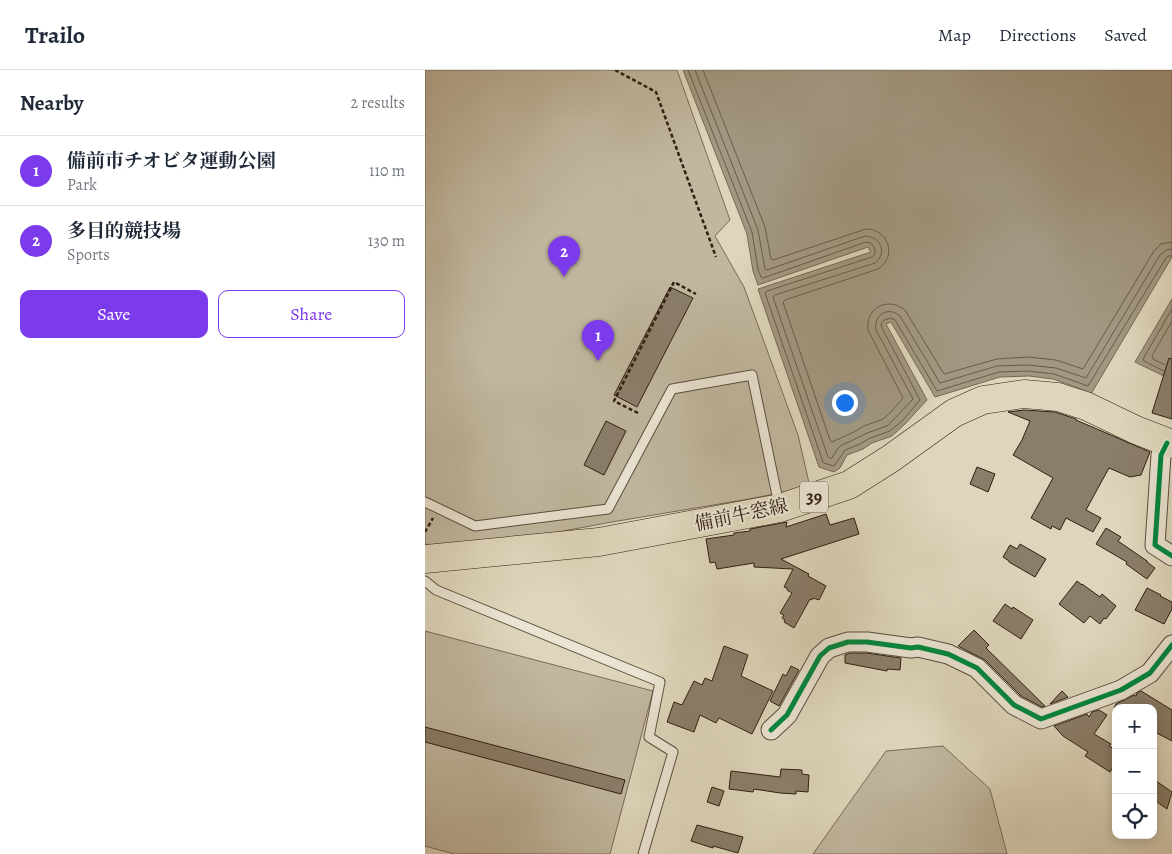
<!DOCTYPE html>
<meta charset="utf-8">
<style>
body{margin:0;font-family:Alegreya,"Noto Serif JP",serif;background:#f2f2f3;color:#1f2937}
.controls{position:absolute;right:15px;bottom:15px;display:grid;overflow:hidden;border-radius:10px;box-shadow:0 2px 12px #0003}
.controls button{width:45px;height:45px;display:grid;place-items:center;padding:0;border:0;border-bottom:1px solid #e0e1e3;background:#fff;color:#1f2937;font:25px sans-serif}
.you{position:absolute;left:419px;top:332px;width:18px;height:18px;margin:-12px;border:4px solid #fff;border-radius:50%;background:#1a73e8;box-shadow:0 0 0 8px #1a73e833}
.badge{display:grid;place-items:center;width:32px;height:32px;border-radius:50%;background:#7c3aed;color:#fff;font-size:16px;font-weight:700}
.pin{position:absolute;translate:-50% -41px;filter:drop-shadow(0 1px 2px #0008)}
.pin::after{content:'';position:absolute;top:26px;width:18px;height:15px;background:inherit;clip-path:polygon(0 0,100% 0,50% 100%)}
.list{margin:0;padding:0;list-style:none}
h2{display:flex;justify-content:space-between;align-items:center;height:65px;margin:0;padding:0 20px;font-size:21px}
h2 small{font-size:16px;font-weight:400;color:#747a83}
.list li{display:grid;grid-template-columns:32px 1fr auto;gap:15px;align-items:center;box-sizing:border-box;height:70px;padding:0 20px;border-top:1px solid #e0e1e3}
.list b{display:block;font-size:19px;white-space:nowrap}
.list p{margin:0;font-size:16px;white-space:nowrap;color:#747a83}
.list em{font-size:16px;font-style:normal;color:#747a83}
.actions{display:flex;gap:10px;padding:15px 20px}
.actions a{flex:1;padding:11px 0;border:1px solid #7c3aed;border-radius:10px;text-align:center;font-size:18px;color:#7c3aed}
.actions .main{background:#7c3aed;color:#fff}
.icon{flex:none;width:28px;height:28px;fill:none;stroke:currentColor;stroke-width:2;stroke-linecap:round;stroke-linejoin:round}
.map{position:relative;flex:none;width:747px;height:784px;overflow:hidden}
header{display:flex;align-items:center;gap:30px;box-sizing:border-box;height:70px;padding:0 25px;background:#fff;border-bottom:1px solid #e0e1e3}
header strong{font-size:24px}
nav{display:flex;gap:28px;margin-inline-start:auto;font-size:18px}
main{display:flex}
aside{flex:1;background:#fff}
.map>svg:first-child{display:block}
</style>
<header>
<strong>Trailo</strong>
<nav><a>Map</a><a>Directions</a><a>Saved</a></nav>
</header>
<main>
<aside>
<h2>Nearby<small>2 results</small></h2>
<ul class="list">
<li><span class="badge">1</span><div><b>備前市チオビタ運動公園</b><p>Park</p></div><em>110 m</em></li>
<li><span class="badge">2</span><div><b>多目的競技場</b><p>Sports</p></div><em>130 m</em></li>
</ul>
<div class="actions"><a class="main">Save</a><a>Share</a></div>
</aside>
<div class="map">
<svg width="747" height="784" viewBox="0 0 747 784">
<rect width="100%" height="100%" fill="#ded6bc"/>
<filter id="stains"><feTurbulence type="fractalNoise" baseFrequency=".004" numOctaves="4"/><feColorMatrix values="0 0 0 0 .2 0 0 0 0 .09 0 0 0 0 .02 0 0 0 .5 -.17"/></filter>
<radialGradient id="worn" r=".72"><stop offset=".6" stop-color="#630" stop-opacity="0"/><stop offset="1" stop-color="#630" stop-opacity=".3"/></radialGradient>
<!-- green -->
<g fill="#c0b79f" stroke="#786b58">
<path d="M0,0H252L305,150L290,166L319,217L373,365L385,417L324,429L181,453L91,470L18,476L0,474Z"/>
<path d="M0,561L228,621L185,784H29L0,776Z"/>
<path d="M518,676L565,719L582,784H388L461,681Z"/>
</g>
<!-- water -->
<g fill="#a29882" stroke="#746855">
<path d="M258,0H747V187L666,324L648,316L628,309L604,306L575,307L510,327L466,252L461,254L502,330L480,354L467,366L447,373L438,379L422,385L415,398L409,402L394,397L333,219L446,182L443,177L333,215L328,201L322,164Z"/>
<path d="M747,229V310L710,292Z"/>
</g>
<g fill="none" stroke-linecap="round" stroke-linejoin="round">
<!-- shore -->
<g stroke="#685c4a" stroke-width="1">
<path d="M263,0L327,162L333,199L336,207L338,208L441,172L446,173L450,179V184L447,187L342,221L340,223L398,392L399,393L409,396L420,380L435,374L445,368L465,361L477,351L495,330L457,258L456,254L459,250L466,248L470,250L512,321L574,302L603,301L629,304L663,316L741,188L743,186H747"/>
<path d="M270,0L333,160L340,199L342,200L440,166C455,166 463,183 450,193L350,225L348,227L403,387L404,388H407L413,378L417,375L432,368L442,363L462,356L472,346L488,329L451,260C448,244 464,236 475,246L515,313L572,296L603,295L631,298L661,308L735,185L741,180L747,179"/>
<path d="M278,0L340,157L346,189L348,190L441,159C463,159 473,186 453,199L360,230L358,232L405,370L407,372L429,362L439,356L458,349L467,341L478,328L443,260C440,238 463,226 480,240L519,304L572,289L603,287L631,290L658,299L729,181L736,174L747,172"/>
<path d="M740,295L728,289L727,286L747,251"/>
<path d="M739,301L719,291L718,289L747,239"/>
</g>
</g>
<!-- building -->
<g fill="#8a7e6a" stroke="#2f1f11">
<path d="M245,217L268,228L212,337L189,325Z"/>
<path d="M744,288L747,289V349L727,343Z"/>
<path d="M599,340L630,342L651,349V350L725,382L716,405L705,407L684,398L661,440L676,448L668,462L641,448L635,460L627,456L626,459L606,448L628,408L588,385L597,370L605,351L583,342Z"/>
<path d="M181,351L201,361L179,405L159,395Z"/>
<path d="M552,397L570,404L563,422L545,414Z"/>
<path d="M401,444L405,455L429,448L434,464L356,489L384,504L383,506L401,516L394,530L388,528L387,530L385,529L369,558L359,552L360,550L357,548L359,545L355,543L367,523L362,520V518L359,517L368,499L329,497V493L292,499L290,492L285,493L281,469L309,465V463L325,461V459L362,452L361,457Z"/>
<path d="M681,458L696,467L693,471L722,491V492L730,498L722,509L701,494L702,492L671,474Z"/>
<path d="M595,474L621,489L610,507L584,492V491L578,487L585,475L592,479Z"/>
<path d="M652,511L657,515V514L675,527L677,524L691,536L681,549L679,548L675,554L665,546L659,553L634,534Z"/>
<path d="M722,518L736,525L735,526L747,532V539L739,554L710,540Z"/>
<path d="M580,534L587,539L588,537L608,550L596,569L568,551Z"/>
<path d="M549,560L564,575L561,578L620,636L617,637L596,626L560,590L533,576Z"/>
<path d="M299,576L323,585L316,606L348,621L327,664L294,648L291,653L275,645L269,662L242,652L249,632L257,635L269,611L277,615L280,608L287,611Z"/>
<path d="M425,583H441L476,588L475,600L462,599V601L420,593V585Z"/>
<path d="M366,596L374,600L354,636L345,631L358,604L361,606Z"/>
<path d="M637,621L643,627L625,634Z"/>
<path d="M716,621L747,640V671L728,661V638H689L691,634L709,625L711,626L712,623Z"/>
<path d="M674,640L682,645L669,664L686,674L684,676L691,680V693L685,702L660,686L663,682L638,666L629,656L662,644L664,647L667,642Z"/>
<path d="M0,657L200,710L196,724L0,672Z"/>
<path d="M356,699L377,700V704L384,705L383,722L371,721V724L355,723L329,719L328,722L304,719L306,701L355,707Z"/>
<path d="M728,709L747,722L742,739L728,729Z"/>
<path d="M287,717L299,721L294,736L282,732Z"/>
<path d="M272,755L318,767L313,783L288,776V778L266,771Z"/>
</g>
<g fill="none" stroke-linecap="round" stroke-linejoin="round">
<!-- service casing -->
<g stroke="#5b4d3c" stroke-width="11">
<g id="service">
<path d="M0,432L50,456L183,439L247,319L327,305L354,435"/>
<path d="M0,511L11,520L235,612L224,667L248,682L218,784"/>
</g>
</g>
<!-- minor casing -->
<g stroke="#5b4d3c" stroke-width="21">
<g id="minor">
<path d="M742,373L736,385L730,475L747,486"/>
<path d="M346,660L362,645L395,586L404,578L423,572H442L486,578L493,577L523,584L552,598L589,635L616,649L696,620L725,603L747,575"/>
</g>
</g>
<!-- primary casing -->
<g stroke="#2f1f11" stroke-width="29">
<path id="primary" d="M0,489L174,472L355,438L424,415L465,389L529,343L558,330L599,324L633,327L661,336L711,360L747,374"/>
</g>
<!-- path -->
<g stroke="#2f1f11" stroke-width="2.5" stroke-dasharray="4 2.5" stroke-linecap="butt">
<path d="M190,0L231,22L291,187"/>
<path d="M213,343L189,331L249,212L271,224"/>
<path d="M0,462L8,448"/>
</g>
<!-- service -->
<use href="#service" stroke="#eae4d3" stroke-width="9"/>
<!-- minor -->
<use href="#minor" stroke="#eae4d3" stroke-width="19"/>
<!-- primary -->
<use href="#primary" stroke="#ded6bc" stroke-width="28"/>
<!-- cycleway casing -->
<g stroke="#eae4d3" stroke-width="8">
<g id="cycleway">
<path d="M742,373L736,385L730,475L747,486"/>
<path d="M346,660L362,645L395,586L404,578L423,572H442L486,578L493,577L523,584L552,598L589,635L616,649L696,620L725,603L747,575"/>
</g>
</g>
<!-- cycleway -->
<use href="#cycleway" stroke="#00873e" stroke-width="5"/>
</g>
<g text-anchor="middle" stroke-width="4" stroke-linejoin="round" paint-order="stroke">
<!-- shield labels -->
<rect fill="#eae4d3" stroke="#675a4b" stroke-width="1" x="375" y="411.5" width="28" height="31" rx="4"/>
<g font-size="18" font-weight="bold" fill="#2f1f11">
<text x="389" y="433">39</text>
</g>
<!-- street labels -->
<g font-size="19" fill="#2f1f11" stroke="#eae4d3">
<text transform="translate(316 444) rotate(-12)" y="7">備前牛窓線</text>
</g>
</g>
<rect width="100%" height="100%" filter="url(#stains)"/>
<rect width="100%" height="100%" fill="url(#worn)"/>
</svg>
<div class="controls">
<button>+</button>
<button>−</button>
<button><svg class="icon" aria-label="locate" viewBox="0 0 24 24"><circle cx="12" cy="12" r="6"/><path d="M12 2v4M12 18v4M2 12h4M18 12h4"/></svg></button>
</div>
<div class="you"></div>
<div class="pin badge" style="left:173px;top:291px">1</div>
<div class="pin badge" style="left:139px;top:207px">2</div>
</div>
</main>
